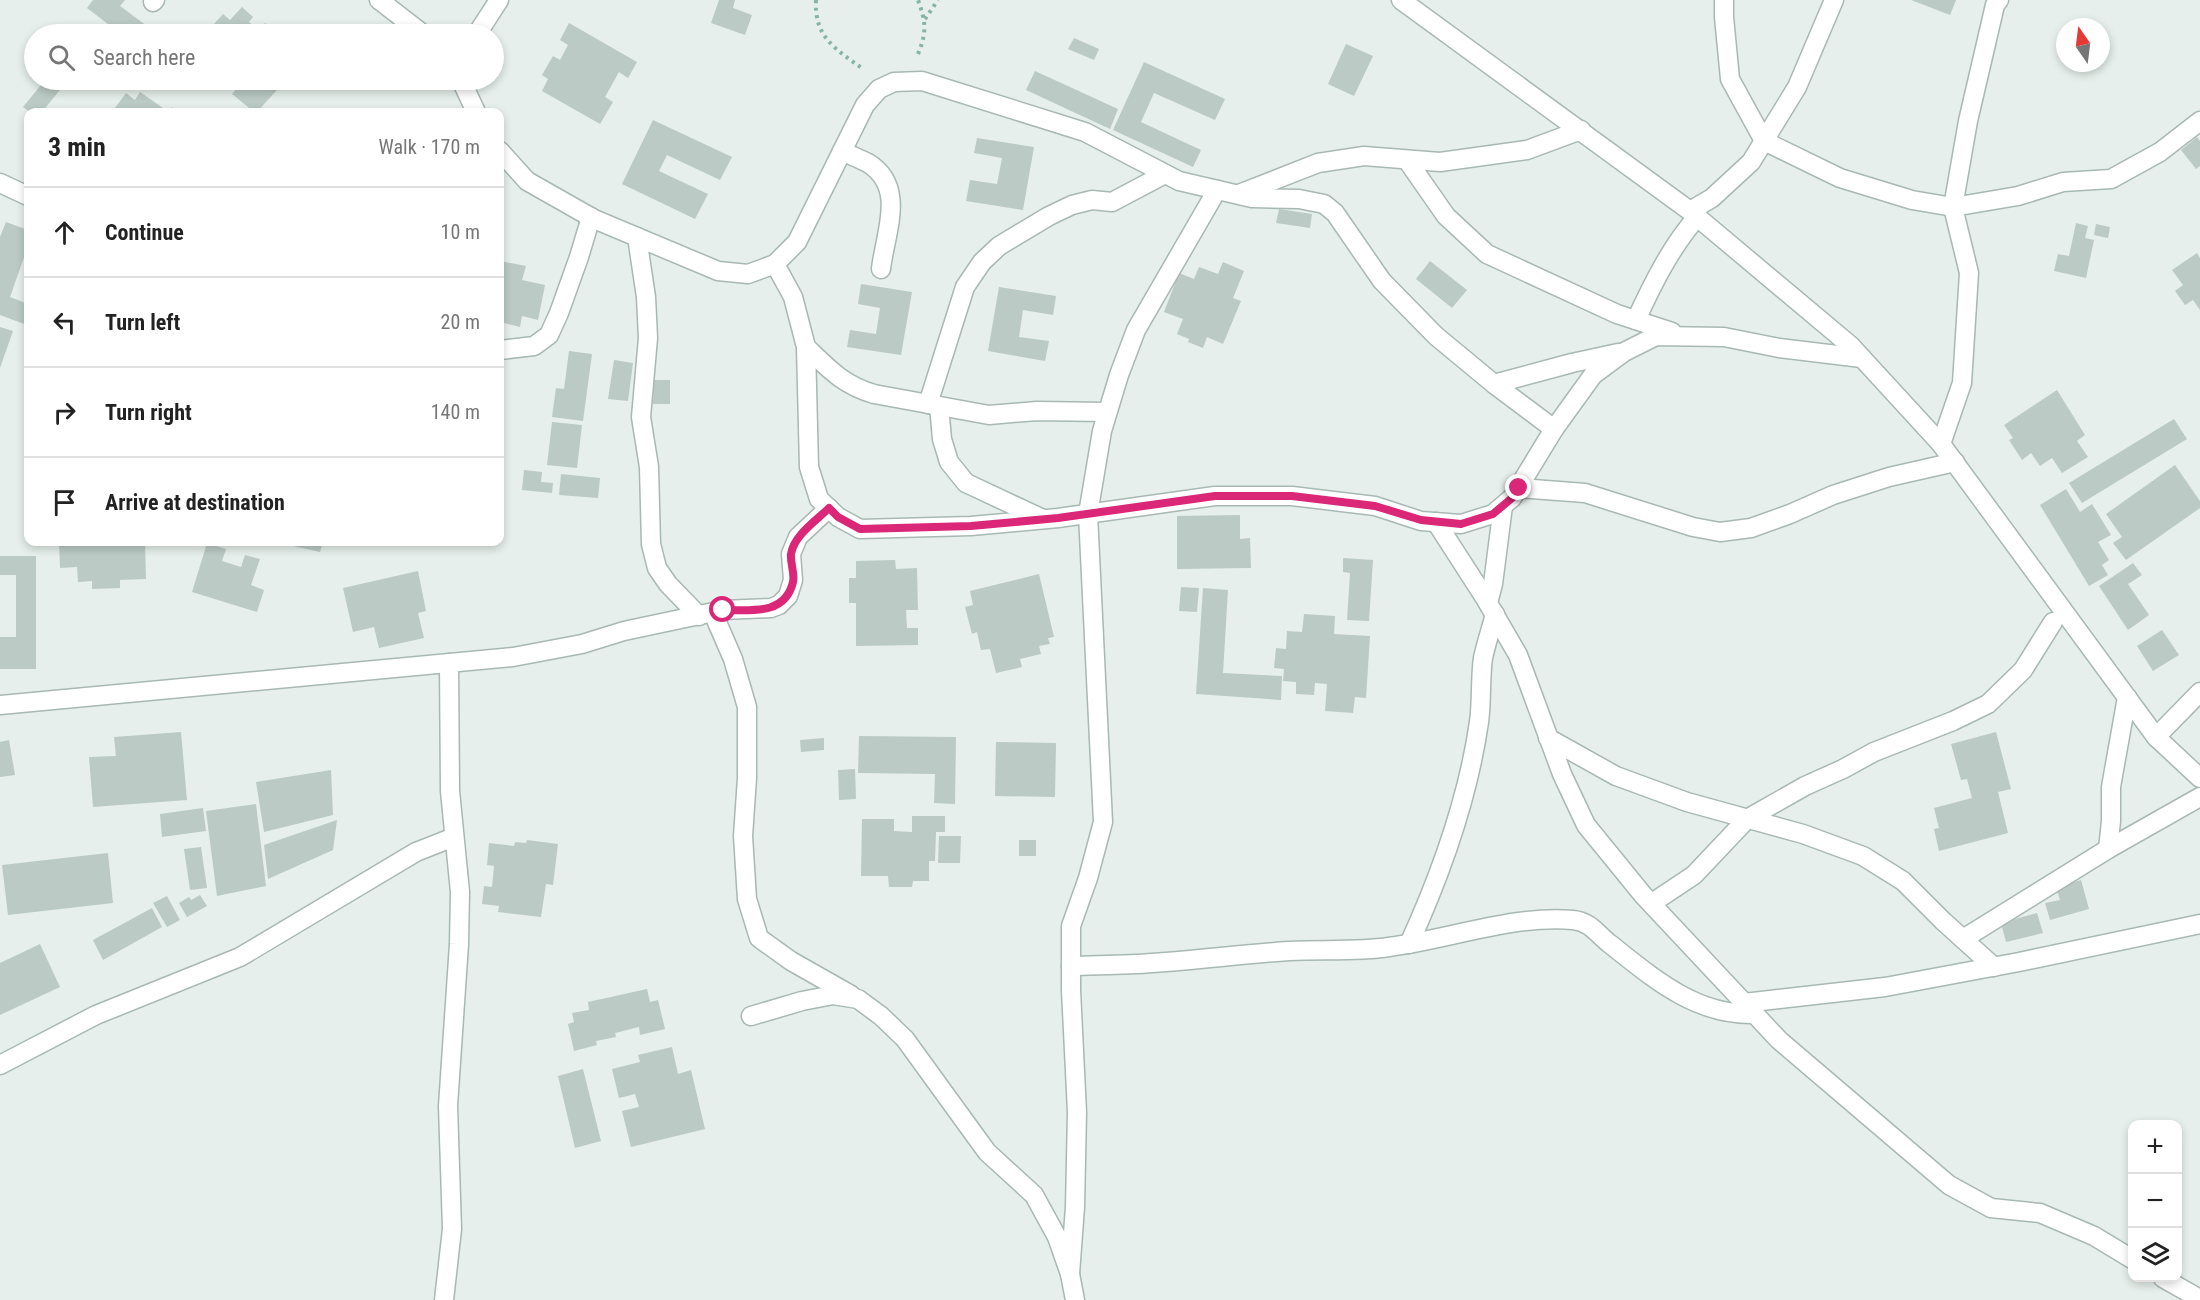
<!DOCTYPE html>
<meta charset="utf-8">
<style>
body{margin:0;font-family:"Roboto Condensed",sans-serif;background:#f6f6f6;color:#222}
.controls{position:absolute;right:18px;bottom:18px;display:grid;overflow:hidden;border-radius:12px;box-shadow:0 3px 9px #0003}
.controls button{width:54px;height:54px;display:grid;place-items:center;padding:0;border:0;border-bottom:2px solid #e0e0e0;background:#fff;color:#222;font:30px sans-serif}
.compass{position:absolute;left:2056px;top:18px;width:54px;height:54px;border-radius:50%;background:#fff;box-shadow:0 3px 9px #0003;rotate:346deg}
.stop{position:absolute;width:18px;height:18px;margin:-14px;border:4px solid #db2777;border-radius:50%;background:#fff}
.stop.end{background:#db2777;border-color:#fff;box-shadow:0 2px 6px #0008}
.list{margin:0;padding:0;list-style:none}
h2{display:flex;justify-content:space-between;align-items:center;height:78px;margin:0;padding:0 24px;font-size:26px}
h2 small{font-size:20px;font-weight:400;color:#767676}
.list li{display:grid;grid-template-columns:39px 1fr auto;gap:18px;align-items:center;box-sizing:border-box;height:90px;padding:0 24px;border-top:2px solid #e0e0e0}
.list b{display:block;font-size:22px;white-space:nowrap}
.list em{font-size:20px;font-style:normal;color:#767676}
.icon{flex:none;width:33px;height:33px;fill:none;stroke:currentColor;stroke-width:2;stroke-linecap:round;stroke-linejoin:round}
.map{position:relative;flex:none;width:2200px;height:1300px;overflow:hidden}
.search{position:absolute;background:#fff;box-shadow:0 3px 9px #0003;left:24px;top:24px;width:480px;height:66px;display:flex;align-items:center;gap:15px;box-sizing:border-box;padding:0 21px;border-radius:33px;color:#767676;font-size:22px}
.panel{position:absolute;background:#fff;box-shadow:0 3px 9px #0003;left:24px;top:108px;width:480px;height:438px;border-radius:12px}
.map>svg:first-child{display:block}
</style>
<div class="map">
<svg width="2200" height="1300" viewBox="0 0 2200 1300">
<rect width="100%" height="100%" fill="#e6efeb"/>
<!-- building -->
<g fill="#bbcac4">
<path d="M93,0H125L120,6L147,26L140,34H121L87,8Z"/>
<path d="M719,0H735L733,8L752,15L745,35L711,23Z"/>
<path d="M1911,0H1956L1950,15Z"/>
<path d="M242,7L253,17L249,22L258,30L265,23L278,34H205L223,14L230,20Z"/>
<path d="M569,23L637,62L628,78L619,72L605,97L613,102L600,124L542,91L548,79L542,75L553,56L560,60L568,45L560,40Z"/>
<path d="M1074,38L1099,49L1094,60L1068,49Z"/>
<path d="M1346,44L1373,56L1354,96L1328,84Z"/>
<path d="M1144,62L1225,99L1215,120L1154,93L1141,122L1201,150L1193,167L1113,130Z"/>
<path d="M1035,71L1118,109L1110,129L1026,90Z"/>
<path d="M45,80H68L42,112H30L23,107Z"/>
<path d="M234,80H286L257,112H254L232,94L240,85Z"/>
<path d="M140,92L169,112L172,107L180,112H112L126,93L135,100Z"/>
<path d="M653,120L732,157L720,180L667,155L659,171L708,194L695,219L622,184Z"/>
<path d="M2197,137L2200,141V166L2196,169L2181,150Z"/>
<path d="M977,138L1034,147L1023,210L966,201L970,180L997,184L1002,158L974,153Z"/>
<path d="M1279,209L1312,214L1310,228L1276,223Z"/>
<path d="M6,222L28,230V246L10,297L28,304L27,325L0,315V237Z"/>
<path d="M2076,223L2088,226L2085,238L2094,240L2086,278L2054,271L2058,254L2069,256Z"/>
<path d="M2096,224L2110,227L2108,238L2094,235Z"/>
<path d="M2197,253L2200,258V310L2193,300L2185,305L2175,291L2183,285L2172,270Z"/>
<path d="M500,261L526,266L522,280L545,285L538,320L522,316L520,327L500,322Z"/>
<path d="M1430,261L1467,290L1452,308L1416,279Z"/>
<path d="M1223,262L1244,271L1233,298L1241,301L1223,344L1207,337L1203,348L1188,342L1189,339L1177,334L1183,319L1164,312L1179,273L1194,279L1199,267L1218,274Z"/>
<path d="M861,284L912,292L901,355L847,347L850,330L876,334L880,308L858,304Z"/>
<path d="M999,287L1056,296L1053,315L1023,310L1019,337L1049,341L1045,361L988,351Z"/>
<path d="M0,327L13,331L0,368Z"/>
<path d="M569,351L592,354L583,421L552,417L556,388L564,389Z"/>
<path d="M614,360L633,363L628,401L608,399Z"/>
<path d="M654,380H670V404H653Z"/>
<path d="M2057,390L2085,435L2077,441L2088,457L2062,473L2052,458L2040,466L2031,453L2022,460L2009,440L2013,438L2004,425Z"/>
<path d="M2174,419L2187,439L2082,503L2069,483Z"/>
<path d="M552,422L582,425L577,468L547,465Z"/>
<path d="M2175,465L2200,501V508L2126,560L2113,543L2122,537L2106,514Z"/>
<path d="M524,470L542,472L541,482L553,483L552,493L522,490Z"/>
<path d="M561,474L600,478L598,498L559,495Z"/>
<path d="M2066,489L2080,512L2092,504L2111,535L2098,542L2109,560L2102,565L2108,575L2089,586L2040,505Z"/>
<path d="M1240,515V539L1250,538L1251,568L1177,569V516Z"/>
<path d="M59,542H145L146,579L120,580V588L92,589V581L78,582L77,567L60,568Z"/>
<path d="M284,542H323L320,552L284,544Z"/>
<path d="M207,543L226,549L222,561L241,567L245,555L260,559L251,585L264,590L257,612L192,592Z"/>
<path d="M0,556H36V669H0V637H16V575H0Z"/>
<path d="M1343,558L1373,560L1369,621L1347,620L1350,573L1343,572Z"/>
<path d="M895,560L896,569L917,568L918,610H906L907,628H918V645L856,646V603H849V578H856V561Z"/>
<path d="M2133,563L2142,575L2128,584L2149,615L2128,630L2099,586Z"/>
<path d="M418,571L426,611L418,613L424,638L379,648L374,627L353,632L343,588Z"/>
<path d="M1039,574L1054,637L1048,638L1050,644L1039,646L1041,654L1020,659L1022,667L996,673L990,649L981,650L977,632L972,634L965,607L973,605L970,591Z"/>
<path d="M1181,587L1199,588L1197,612L1179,611Z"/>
<path d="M1203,588L1228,590L1223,673L1282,676L1281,700L1196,694Z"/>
<path d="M1304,614L1335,616L1334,634L1370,636L1366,698L1355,697L1353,713L1325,711L1327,684L1315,683L1314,695L1296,694V682L1283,681L1284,669L1274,668L1276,648L1286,649L1287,631L1302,632Z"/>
<path d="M2162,630L2179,655L2153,671L2137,646Z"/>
<path d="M181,732L187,800L93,807L89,757L116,756L114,737Z"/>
<path d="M1996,732L2011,789L1998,792L2008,833L1939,851L1934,829L1939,828L1934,808L1972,798L1967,779L1961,780L1951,744Z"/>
<path d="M859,736L956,737L955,804L934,803L935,774L858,773Z"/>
<path d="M824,738V750L801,752L800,740Z"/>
<path d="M9,740L15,775L0,777V742Z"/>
<path d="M996,742L1056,743L1055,797L995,796Z"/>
<path d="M855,769L856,799L839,800L838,770Z"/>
<path d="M331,770L333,815L264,832L256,782Z"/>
<path d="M256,804L266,886L217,896L206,811Z"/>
<path d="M203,808L206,831L162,837L160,814Z"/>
<path d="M912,816H945V832H936L935,861H929V881H913L912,887H889L888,876H861L862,819H894V831L912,832Z"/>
<path d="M337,820L333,850L268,879L264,845Z"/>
<path d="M939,836H961L960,863H938Z"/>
<path d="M527,840L558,844L553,885L546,884L541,917L498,912L499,906L482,904L484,886L492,887L494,866L487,865L489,843L514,846L515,842L526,843Z"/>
<rect x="1019" y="840" width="17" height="16"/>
<path d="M201,847L207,888L190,890L184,849Z"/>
<path d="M108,853L113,903L8,915L2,865Z"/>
<path d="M2081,880L2089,909L2050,920L2045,903L2060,900L2056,887Z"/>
<path d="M200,895L207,906L187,917L179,903L189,897L191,900Z"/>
<path d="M167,896L180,920L167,927L153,903Z"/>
<path d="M152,908L162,927L103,960L93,940Z"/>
<path d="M2037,913L2043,933L2006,942L2001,923Z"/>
<path d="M40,944L60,987L0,1015V963Z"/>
<path d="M647,989L650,1002L658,1000L665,1029L640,1035L639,1027L615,1033L616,1037L596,1041L597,1045L574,1051L568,1024L574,1022L572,1013L589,1010L588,1002Z"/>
<path d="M672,1047L678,1074L691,1070L705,1129L631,1147L622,1111L639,1107L635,1094L619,1098L612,1069L640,1062L638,1055Z"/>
<path d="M583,1069L601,1141L575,1148L558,1076Z"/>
</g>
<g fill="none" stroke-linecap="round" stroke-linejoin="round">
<!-- street casing -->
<g stroke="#a8b8b2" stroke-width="21">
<g id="street">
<path d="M379,0L423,34"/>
<path d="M1401,0L1690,211L1851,346L1941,444L2156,737L2200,778"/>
<path d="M1724,0V17L1730,79L1764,141L1840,178L1912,200L1953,207L2018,196L2063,182L2111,179L2160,152L2200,121"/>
<path d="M153,2L155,0"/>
<path d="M477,34L499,0"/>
<path d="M461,80L476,112"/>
<path d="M500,151L527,181L594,219L718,271L748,274L775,264L797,242L865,105L879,89L894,82L922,81L1085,132L1179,181L1252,198L1299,199L1324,204L1335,213L1382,281L1436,336L1494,384L1554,429"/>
<path d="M842,151C850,155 860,159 868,163C907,187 885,233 881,269"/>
<path d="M1407,160L1446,216L1487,254L1617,314L1672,332"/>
<path d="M0,183L28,196"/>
<path d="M1239,194L1318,163L1364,156L1440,162L1527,150L1581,130"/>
<path d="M1690,211L1712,198L1751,162L1797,87L1834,0"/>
<path d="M637,237L646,297L648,338L641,417L649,467L651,544L657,568L668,584L699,616"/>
<path d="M775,264L793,297L806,347L809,467L819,499L838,517L860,529L971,526L1058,518L1215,496H1292L1375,506L1421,521L1461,524L1493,514L1512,498L1554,429L1593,375L1624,352L1656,336L1724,337L1779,348L1862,358"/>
<path d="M1636,320C1653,283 1671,247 1697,217"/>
<path d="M806,347C829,369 843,385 874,394L989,415L1037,411L1107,412"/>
<path d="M500,350L534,346L549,335L559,313L579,257L591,217"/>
<path d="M1494,384L1572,363L1618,353"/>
<path d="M928,404L965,287L982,262L999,246L1049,216L1072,205L1092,200L1112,202L1165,174"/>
<path d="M939,406L942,439L949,462L966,483L1043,519"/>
<path d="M1941,444L1962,383L1969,273L1953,207L1968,121L1995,5L1999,0"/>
<path d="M1519,488L1585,493L1693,527L1720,532L1751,528L1790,514L1833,495L1889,477L1955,462"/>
<path d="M1436,522L1485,598L1518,655L1562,774L1586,825L1643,895L1779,1040L1949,1185L1991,1208L2040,1213L2094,1236L2132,1259"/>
<path d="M1488,603L1493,584L1503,506"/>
<path d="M713,613L733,659L747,707V778L743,836L747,899L759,938L791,961L851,995"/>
<path d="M0,705L513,657L582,644L624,631L723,610L771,608L779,605L788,596L793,580L791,554L798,537L829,508"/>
<path d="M2156,737L2200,692"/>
<path d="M1548,738L1616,776L1687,802L1803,834L1863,856L1903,881L1943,921L1994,967"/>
<path d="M2108,849L2111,821V787L2127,697"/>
<path d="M1652,903L1694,875L1747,819L1805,786L1843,769L1874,752L1953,721L1988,704L2023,670L2053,622"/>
<path d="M1963,939L2108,849L2200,797"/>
<path d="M1409,944C1441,874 1468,799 1479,722C1482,701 1480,679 1483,658C1486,644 1491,629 1495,614"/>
<path d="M1071,966C1098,965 1126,965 1153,963C1198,960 1244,954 1289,951C1322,949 1356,952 1389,947C1446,940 1517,914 1573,920C1591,922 1597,934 1610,944C1653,978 1695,1015 1753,1014"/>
<path d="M1744,1003L1885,987L2019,962L2200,924"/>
<path d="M751,1016L802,1001L833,995L858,999L881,1016L905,1039L987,1152L1034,1195L1057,1237L1070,1274L1075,1300"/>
<path d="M0,1065L96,1015L240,957L416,852L454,837"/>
<path d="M1070,1274L1075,1207L1077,1112L1071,990V926L1088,878L1103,822L1088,514L1102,431L1119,375L1136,330L1217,190"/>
<path d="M2163,1278L2200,1299"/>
<path d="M444,1300L452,1229L448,1106L459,944L460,892L450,791L449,663"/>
</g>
</g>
<!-- path -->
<g stroke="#86b3a5" stroke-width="4" stroke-dasharray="3 4.5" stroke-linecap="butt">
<path d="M816,0C814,38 836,49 863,69"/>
<path d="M925,19L938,0"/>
<path d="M918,54C927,32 926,22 918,0"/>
</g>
<!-- street -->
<use href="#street" stroke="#fff" stroke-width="18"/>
</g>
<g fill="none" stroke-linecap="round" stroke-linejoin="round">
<!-- route -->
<path stroke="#db2777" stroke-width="8" d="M723,610C750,610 785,616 793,582C795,573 790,563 791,554C794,535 816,521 829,508L838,517L860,529L971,526L1058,518L1215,496H1292L1375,506L1421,520L1461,524L1493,514L1512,498L1519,488"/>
</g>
</svg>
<div class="controls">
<button>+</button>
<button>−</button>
<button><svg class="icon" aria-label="layers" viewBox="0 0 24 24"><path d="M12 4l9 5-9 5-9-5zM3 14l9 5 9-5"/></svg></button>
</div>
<svg class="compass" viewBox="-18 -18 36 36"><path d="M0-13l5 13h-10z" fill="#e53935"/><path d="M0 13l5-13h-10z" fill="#767676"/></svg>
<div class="stop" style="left:723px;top:610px"></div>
<div class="stop end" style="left:1519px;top:488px"></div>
<div class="search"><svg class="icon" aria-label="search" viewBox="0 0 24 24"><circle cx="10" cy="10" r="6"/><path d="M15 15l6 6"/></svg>Search here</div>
<section class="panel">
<h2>3 min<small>Walk · 170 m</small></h2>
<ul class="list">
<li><svg class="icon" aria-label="ahead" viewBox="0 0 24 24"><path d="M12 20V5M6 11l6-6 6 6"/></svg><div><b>Continue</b></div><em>10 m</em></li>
<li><svg class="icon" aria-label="left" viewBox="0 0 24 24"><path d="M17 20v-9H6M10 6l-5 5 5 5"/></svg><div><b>Turn left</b></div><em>20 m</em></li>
<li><svg class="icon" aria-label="right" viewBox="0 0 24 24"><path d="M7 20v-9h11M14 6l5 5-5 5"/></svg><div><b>Turn right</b></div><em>140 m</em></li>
<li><svg class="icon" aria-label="arrive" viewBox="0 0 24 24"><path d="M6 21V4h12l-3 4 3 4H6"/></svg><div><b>Arrive at destination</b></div></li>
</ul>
</section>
</div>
